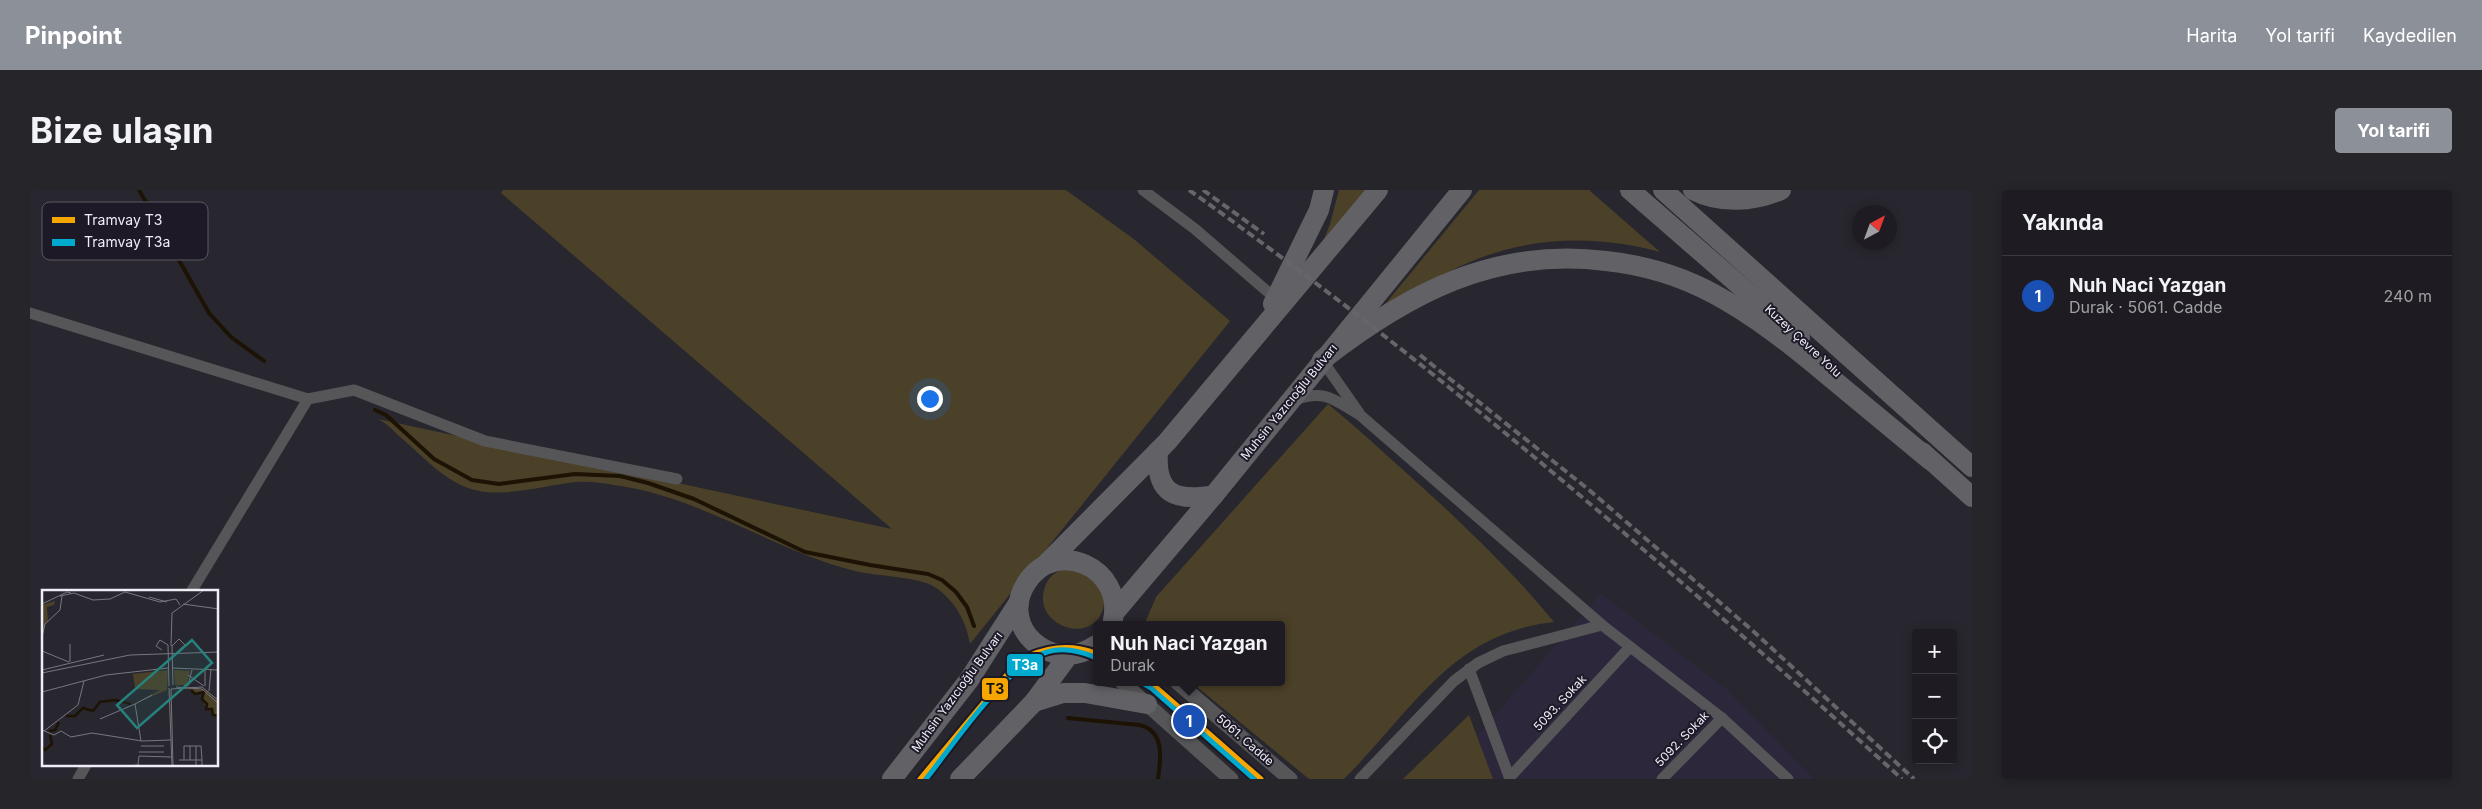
<!DOCTYPE html>
<html lang="tr">
<meta charset="utf-8">
<style>
body{margin:0;font-family:Inter,sans-serif;background:#26252a;color:#f1f3f6}
.controls{position:absolute;right:15px;bottom:15px;display:grid;overflow:hidden;border-radius:5px;box-shadow:0 2px 12px #0003}
.controls button{width:45px;height:45px;display:grid;place-items:center;padding:0;border:0;border-bottom:1px solid #3c3a40;background:#1e1c22;color:#f1f3f6;font:25px sans-serif}
.compass{position:absolute;left:1822px;top:15px;width:45px;height:45px;border-radius:50%;background:#1e1c22;box-shadow:0 2px 12px #0003;rotate:41deg}
.you{position:absolute;left:899px;top:208px;width:18px;height:18px;margin:-12px;border:4px solid #fff;border-radius:50%;background:#1a73e8;box-shadow:0 0 0 8px #1a73e833}
.badge{display:grid;place-items:center;width:32px;height:32px;border-radius:50%;background:#8c9099;color:#fff;font-size:16px;font-weight:700}
.pin{position:absolute;translate:-50% -50%;border:2px solid #fff;box-shadow:0 1px 5px #0006}
.popup{position:absolute;left:1063px;top:431px;width:192px;height:65px;box-sizing:border-box;display:grid;place-content:center;border-radius:5px;background:#1e1c22;filter:drop-shadow(0 1px 4px #0005);font-size:16px;white-space:nowrap;color:#a1a1a5}
.popup b{font-size:19px;color:#f1f3f6}
.popup::after{content:'';position:absolute;left:50%;top:100%;margin-left:-10px;border:10px solid transparent;border-top-color:#1e1c22}
.list{margin:0;padding:0;list-style:none}
h2{display:flex;justify-content:space-between;align-items:center;height:65px;margin:0;padding:0 20px;font-size:21px}
h2 small{font-size:16px;font-weight:400;color:#a1a1a5}
.list li{display:grid;grid-template-columns:32px 1fr auto;gap:15px;align-items:center;box-sizing:border-box;height:80px;padding:0 20px;border-top:1px solid #3c3a40}
.list b{display:block;font-size:19px;white-space:nowrap}
.list p{margin:0;font-size:16px;white-space:nowrap;color:#a1a1a5}
.list em{font-size:16px;font-style:normal;color:#a1a1a5}
.icon{flex:none;width:28px;height:28px;fill:none;stroke:currentColor;stroke-width:2;stroke-linecap:round;stroke-linejoin:round}
.map{position:relative;flex:none;width:1942px;height:589px;overflow:hidden;border-radius:5px}
header{display:flex;align-items:center;gap:30px;box-sizing:border-box;height:70px;padding:0 25px;background:#8c9099;color:#fff}
header strong{font-size:24px}
nav{display:flex;gap:28px;margin-inline-start:auto;font-size:18px}
.intro{display:flex;align-items:center;justify-content:space-between;box-sizing:border-box;height:120px;padding:0 30px}
h1{margin:0;font-size:35px}
.button{padding:12px 22px;border-radius:5px;background:#8c9099;color:#fff;font-size:18px;font-weight:700}
main{display:flex;gap:30px;padding:0 30px}
aside{flex:1;background:#1e1c22;border-radius:5px;box-shadow:0 2px 12px #0003}
.map>svg:first-child{display:block}
</style>
<header>
<strong>Pinpoint</strong>
<nav><a>Harita</a><a>Yol tarifi</a><a>Kaydedilen</a></nav>
</header>
<div class="intro"><h1>Bize ulaşın</h1><a class="button">Yol tarifi</a></div>
<main>
<div class="map">
<svg width="1942" height="589" viewBox="0 0 1942 589">
<rect width="100%" height="100%" fill="#28262e"/>
<!-- built -->
<path fill="#2c273a" d="M1571,403L1695,498L1785,589H1409Z"/>
<!-- green -->
<g fill="#4b4028">
<path d="M473,0H1036L1105,50L1200,131L940,454C936,430 924,409 903,396C888,387 845,386 825,381C742,360 670,306 584,295C572,293 559,291 546,292C516,295 474,308 445,300C415,293 392,265 369,246C363,240 356,233 348,229L862,339L471,3Z"/>
<path d="M1309,0H1343L1291,57L1300,34Z"/>
<path d="M1449,0H1559L1630,62C1567,45 1501,46 1440,72C1409,85 1381,102 1352,118Z"/>
<path d="M1298,214C1338,247 1375,282 1413,316C1452,353 1490,390 1524,432C1421,443 1381,523 1314,589H1279L1161,492H1252V435H1115V433L1126,407Z"/>
<path d="M1042,376L1075,400C1074,406 1075,413 1073,419C1062,456 1004,436 1014,400C1018,385 1028,380 1042,376Z"/>
<path d="M1439,525L1463,589H1373Z"/>
</g>
<g fill="none" stroke-linecap="round" stroke-linejoin="round">
<!-- stream -->
<g stroke="#1c1304" stroke-width="4">
<path d="M109,0L179,123L201,147L234,171"/>
<path d="M345,220L356,225L404,269L442,290L469,294L545,284L590,286L618,293L664,309L775,362L840,375L898,384L912,390L926,402L937,417L944,436"/>
<path d="M1038,528L1109,535C1135,540 1131,569 1128,589"/>
</g>
<!-- minor -->
<g stroke="#565658" stroke-width="11">
<path d="M1113,0L1165,39L1246,109"/>
<path d="M0,123L278,209"/>
<path d="M1292,170L1329,223"/>
<path d="M1265,210C1295,199 1304,210 1330,225L1572,435L1692,528L1758,589"/>
<path d="M161,402L278,209L324,200L455,251L647,289"/>
<path d="M1439,479L1480,589"/>
<path d="M1480,587L1600,457"/>
<path d="M48,589L56,575"/>
<path d="M1330,589L1424,491L1448,473L1473,461L1572,435"/>
<path d="M1632,589L1692,528"/>
</g>
<!-- tertiary -->
<g stroke="#565658" stroke-width="15">
<path d="M1092,492L1201,589"/>
<path d="M1147,492L1260,589"/>
</g>
<!-- trunk -->
<g stroke="#626266" stroke-width="20">
<path d="M1600,0L1770,148"/>
<path d="M1633,0L1942,277"/>
<path d="M1663,0C1690,14 1723,12 1751,0"/>
<path d="M1243,114L1289,20L1294,0"/>
<path d="M1292,170C1378,103 1465,57 1576,71C1614,75 1651,86 1684,104C1725,126 1760,154 1795,183C1830,212 1865,241 1900,270"/>
<path d="M1128,261C1125,304 1145,312 1184,305"/>
<path d="M1892,262L1942,307"/>
<path d="M1015,375L1137,252L1348,0"/>
<path d="M1084,423L1184,305L1432,0"/>
<path d="M1066,455C1022,486 967,437 997,392C1027,347 1094,378 1083,430"/>
<path d="M1004,512L1033,503H1055L1117,514"/>
<path d="M862,589L939,490L989,412"/>
<path d="M930,589L1004,512L1038,466"/>
</g>
<!-- rail -->
<g stroke="#66656a" stroke-width="4" stroke-dasharray="8 4" stroke-linecap="butt">
<path d="M1159,0C1411,179 1644,382 1872,589"/>
<path d="M1173,0L1234,44"/>
<path d="M1390,165L1558,299L1723,441L1884,589"/>
</g>
<!-- tram-1 casing -->
<g stroke="#1d1927" stroke-width="9">
<g id="tram-1">
<path d="M1120,492L1231,589"/>
<path d="M890,589L989,470C1015,457 1039,453 1066,463"/>
</g>
</g>
<!-- tram-2 casing -->
<g stroke="#1d1927" stroke-width="9">
<g id="tram-2">
<path d="M1111,492L1121,498L1224,589"/>
<path d="M896,589C923,555 977,474 1017,462C1032,457 1052,461 1066,468"/>
</g>
</g>
<!-- tram-1 -->
<use href="#tram-1" stroke="#f7a600" stroke-width="5"/>
<!-- tram-2 -->
<use href="#tram-2" stroke="#00a9ce" stroke-width="5"/>
</g>
<g text-anchor="middle" stroke-width="4" stroke-linejoin="round" paint-order="stroke">
<!-- street labels -->
<g font-size="12" fill="#efedf7" stroke="#1d1927">
<text transform="translate(1773 151) rotate(43)" y="4">Kuzey Çevre Yolu</text>
<text transform="translate(1259 212) rotate(-51)" y="4">Muhsin Yazıcıoğlu Bulvarı</text>
<text transform="translate(927 502) rotate(-54)" y="4">Muhsin Yazıcıoğlu Bulvarı</text>
<text transform="translate(1530 513) rotate(-47)" y="4">5093. Sokak</text>
<text transform="translate(1652 549) rotate(-46)" y="4">5092. Sokak</text>
<text transform="translate(1215 550) rotate(41)" y="4">5061. Cadde</text>
</g>
</g>
<!-- overview -->
<g transform="translate(12 400)">
<rect width="176" height="176" fill="#28262e"/>
<path d="M13,11L12,15L5,17L6,30L0,40V15ZM126,80L125,100L96,112L118,100L93,99L91,84ZM132,80L148,81L145,95H133ZM147,98L164,100L176,112V126L172,125L170,119L164,118L160,109L162,102L152,104Z" fill="#4b4028"/>
<path fill="none" stroke="#1c1304" stroke-width="2.5" d="M149,100L153,104L162,102L160,109L165,114L164,119H170L171,125L177,126M24,126H33L41,118L51,121L58,112L73,110L89,114M7,141L13,140L17,132M0,157L3,160L10,154L8,145"/>
<path fill="none" stroke="#78767e" stroke-width="1" d="M18,6L32,3L51,10L68,9L83,2L118,12L134,9L138,15M107,7L125,12M0,14L25,2L29,3M141,14L177,19M0,47L3,34L18,20L20,6M129,56L130,23L162,0M120,60L114,56L118,50L126,55L127,96M0,61L27,72M28,72V54M130,78L177,80M0,80L62,65M0,83L88,65L177,62M146,85L162,96M131,95L130,56L137,49L143,55L137,60M146,96L150,80M163,96V79M134,97L160,99L177,114M127,98L130,176M167,101L169,79M0,102L64,85L126,78M58,129L93,114M0,140L12,145L19,141L29,147L50,143L100,151L129,150M2,141L36,115L42,91M99,151L93,114L110,105M99,156H122M97,162H122M137,170H160V176M142,170V156H148M148,170V156H154M84,176L96,175L97,166L129,167M131,176L129,99L160,97L177,111M154,176V156H159L160,170"/>
<path fill="#25827c" fill-opacity="0.15" stroke="#25827c" stroke-width="2.5" d="M150,50L170,73L95,138L75,115Z"/>
<rect width="176" height="176" fill="none" stroke="#efedf7" stroke-width="2.5"/>
</g>
<!-- legend -->
<rect x="12" y="12" width="166" height="58" rx="8" fill="#1d1927" stroke="#5c5965" stroke-width="1"/>
<rect x="22" y="27" width="23" height="6" fill="#f7a600"/>
<rect x="22" y="49" width="23" height="7" fill="#00a9ce"/>
<g font-size="14" fill="#efedf7">
<text x="54" y="35">Tramvay T3</text>
<text x="54" y="57">Tramvay T3a</text>
</g>
<g stroke="#1d1927" stroke-width="2">
<rect x="976" y="463" width="38" height="24" rx="5" fill="#00a9ce"/>
<rect x="951" y="487" width="28" height="24" rx="5" fill="#f7a600"/>
</g>
<g font-size="14" text-anchor="middle" font-weight="bold" fill="#fff">
<text x="995" y="480">T3a</text>
</g>
<g font-size="14" text-anchor="middle" font-weight="bold" fill="#111">
<text x="965" y="504">T3</text>
</g>
</svg>
<div class="controls">
<button>+</button>
<button>−</button>
<button><svg class="icon" aria-label="locate" viewBox="0 0 24 24"><circle cx="12" cy="12" r="6"/><path d="M12 2v4M12 18v4M2 12h4M18 12h4"/></svg></button>
</div>
<svg class="compass" viewBox="-18 -18 36 36"><path d="M0-13l5 13h-10z" fill="#e53935"/><path d="M0 13l5-13h-10z" fill="#a1a1a5"/></svg>
<div class="you"></div>
<div class="pin badge" style="left:1159px;top:531px;background:#1a4fb4">1</div>
<div class="popup"><b>Nuh Naci Yazgan</b>Durak</div>
</div>
<aside>
<h2>Yakında<small></small></h2>
<ul class="list">
<li><span class="badge" style="background:#1a4fb4">1</span><div><b>Nuh Naci Yazgan</b><p>Durak · 5061. Cadde</p></div><em>240 m</em></li>
</ul>
</aside>
</main>
